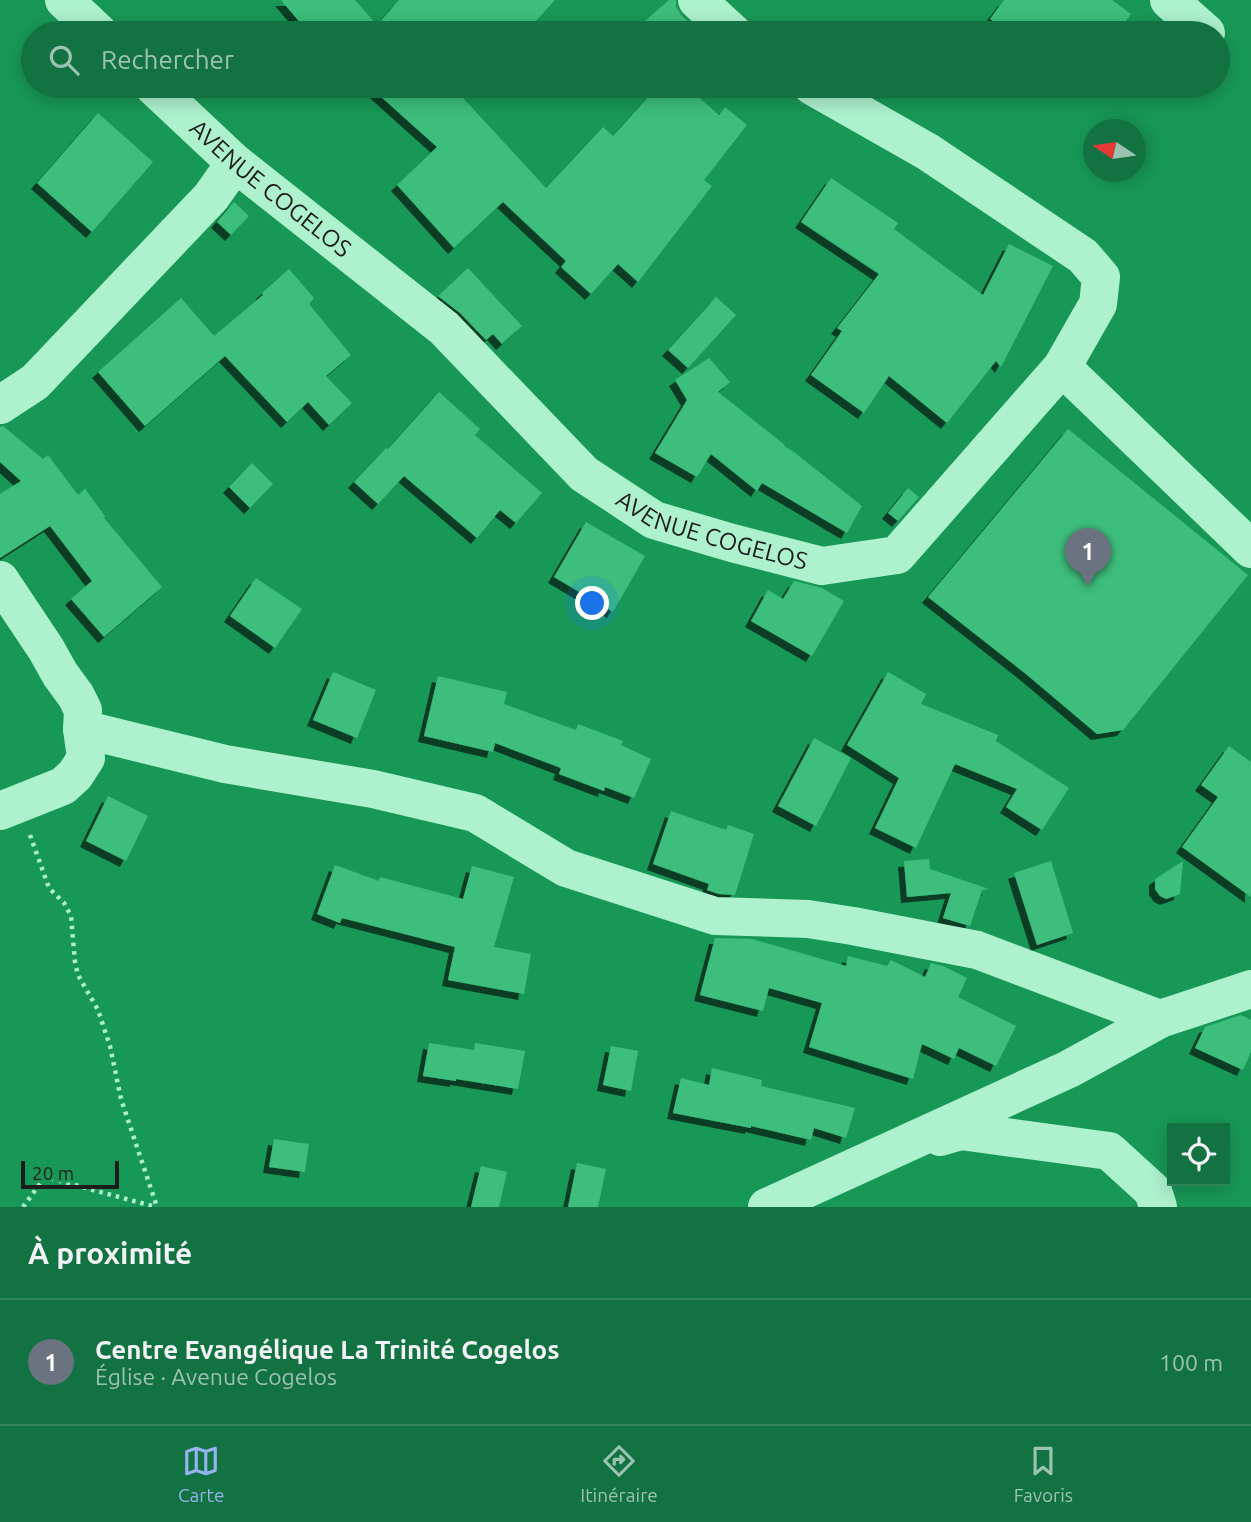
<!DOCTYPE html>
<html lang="fr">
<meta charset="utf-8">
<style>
body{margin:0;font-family:Ubuntu,sans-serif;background:#1b7748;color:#f1f3f6}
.controls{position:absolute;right:21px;bottom:21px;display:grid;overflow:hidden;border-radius:0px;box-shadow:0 4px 18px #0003}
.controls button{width:63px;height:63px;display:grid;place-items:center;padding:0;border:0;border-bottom:2px solid #31845a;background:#127241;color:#f1f3f6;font:35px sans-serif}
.compass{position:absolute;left:1083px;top:119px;width:63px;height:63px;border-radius:50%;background:#127241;box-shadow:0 4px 18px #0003;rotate:283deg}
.scale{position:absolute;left:21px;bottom:18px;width:98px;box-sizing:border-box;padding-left:7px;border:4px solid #1d1d1d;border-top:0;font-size:19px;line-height:24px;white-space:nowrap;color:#1d1d1d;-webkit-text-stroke:5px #189857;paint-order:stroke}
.you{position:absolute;left:593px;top:604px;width:24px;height:24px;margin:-18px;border:5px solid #fff;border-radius:50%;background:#1a73e8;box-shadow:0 0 0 10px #1a73e833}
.badge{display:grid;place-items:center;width:46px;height:46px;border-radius:50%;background:#95b2f1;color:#fff;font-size:23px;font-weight:700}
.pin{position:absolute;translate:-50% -58px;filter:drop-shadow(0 2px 4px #0008)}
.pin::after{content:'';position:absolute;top:37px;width:24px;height:21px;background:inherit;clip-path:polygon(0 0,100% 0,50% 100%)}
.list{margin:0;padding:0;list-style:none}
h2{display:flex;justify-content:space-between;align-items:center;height:91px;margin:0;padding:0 28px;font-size:30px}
h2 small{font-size:23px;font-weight:400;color:#9cc2b1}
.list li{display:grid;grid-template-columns:46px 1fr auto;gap:21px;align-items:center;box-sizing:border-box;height:126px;padding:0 28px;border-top:2px solid #31845a}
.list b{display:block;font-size:26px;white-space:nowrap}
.list p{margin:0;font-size:23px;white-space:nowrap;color:#9cc2b1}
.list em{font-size:23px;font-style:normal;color:#9cc2b1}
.icon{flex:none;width:38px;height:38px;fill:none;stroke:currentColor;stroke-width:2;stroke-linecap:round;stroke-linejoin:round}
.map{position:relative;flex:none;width:1251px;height:1207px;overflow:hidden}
.search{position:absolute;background:#127241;box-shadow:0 4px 18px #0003;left:21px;right:21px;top:21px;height:77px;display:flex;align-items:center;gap:18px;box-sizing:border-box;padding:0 24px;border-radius:38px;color:#9cc2b1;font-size:26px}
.sheet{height:217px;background:#127241}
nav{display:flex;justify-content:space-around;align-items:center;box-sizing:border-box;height:98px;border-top:2px solid #31845a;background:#127241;font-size:19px;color:#9cc2b1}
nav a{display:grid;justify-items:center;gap:4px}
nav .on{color:#95b2f1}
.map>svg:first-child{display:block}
</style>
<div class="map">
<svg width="1251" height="1207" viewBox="0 0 1251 1207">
<defs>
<filter id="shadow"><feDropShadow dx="-6" dy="6" stdDeviation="0" flood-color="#0009"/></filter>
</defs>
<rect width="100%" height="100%" fill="#189857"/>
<!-- building -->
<g fill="#3dbe7b" filter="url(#shadow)">
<path d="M281,0H355L377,25L399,0H555L525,33H309Z"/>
<path d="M669,0H676V7L682,16L693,26L684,33H631Z"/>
<path d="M1004,0H1112L1131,14L1117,33H1010L990,19Z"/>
<path d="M369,86H452L546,188L603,127L613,136L658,86H686L719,115L725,107L747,125L704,180L712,186L638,282L618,264L591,294L561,267L566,261L503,202L454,248L397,185L437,147Z"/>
<path d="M98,113L153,162L92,232L37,183Z"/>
<path d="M831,178L898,223L894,229L983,295L1009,244L1053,266L1001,367L996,361L947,423L889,376L864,413L811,375L842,331L837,328L879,274L801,222Z"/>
<path d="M234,202L249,216L231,235L217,222Z"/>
<path d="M468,268L522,326L502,344L493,334L486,340L460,313L438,296Z"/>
<path d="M289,269L314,298L309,304L351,355L326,376L352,403L329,425L308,402L287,422L225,356L145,426L98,372L181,298L214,336L263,295L262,293Z"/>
<path d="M716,297L736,315L688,368L668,350Z"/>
<path d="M709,358L730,382L718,392L785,445L784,446L794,452L862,506L847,533L762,483L757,491L711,454L697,477L655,453L687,400L675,380Z"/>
<path d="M439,392L480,429L475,435L542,493L516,523L500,510L477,538L404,476L378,504L354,482L386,448L388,449Z"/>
<path d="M3,426L43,459L48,455L78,495L85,489L105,516L104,518L162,587L104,637L71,599L92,581L50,526L0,558V494L21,481L0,462V427Z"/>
<path d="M1068,429L1248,575L1123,730L1097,734L1026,674L928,597Z"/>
<path d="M252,463L273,484L250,508L229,487Z"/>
<path d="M908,488L919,497L898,521L888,513Z"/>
<path d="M586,522L645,556L613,612L554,577Z"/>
<path d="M256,578L302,609L275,648L230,616Z"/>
<path d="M794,581L822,588L844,601L812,656L751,621L768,590L783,599Z"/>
<path d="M333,672L376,690L357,738L313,720Z"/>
<path d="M888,672L926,694L921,704L998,735L996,741L1069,788L1042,830L1006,807L1017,789L955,764L916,848L875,828L899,778L847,745Z"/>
<path d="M438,676L507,692L504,704L576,730L578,724L623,741L621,745L651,759L634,798L605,787L604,791L559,774L561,768L495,743L493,752L424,736Z"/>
<path d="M814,738L851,758L816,826L778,806Z"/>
<path d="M1229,746L1251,762V897L1182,847L1218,797L1201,785Z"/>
<path d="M108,796L148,816L126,861L86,841Z"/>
<path d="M671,811L726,830L728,825L754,834L735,895L719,894L707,890L709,884L653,864Z"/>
<path d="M929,859L930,869L989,889L982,890L970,926L943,918L951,893L907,897L904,861Z"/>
<path d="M1051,861L1073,933L1037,945L1014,873Z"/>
<path d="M1183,861L1180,894L1166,899L1160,896L1155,889V879Z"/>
<path d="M335,865L379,881L380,877L463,899L472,866L514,877L494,947L531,954L524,994L448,980L455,947L342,918L340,923L317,914Z"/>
<path d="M715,938L752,939L846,966L848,956L887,966L891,960L925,977L931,963L943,966L967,978L958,997L1016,1026L996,1066L959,1048L954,1059L922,1044L913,1079L809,1047L822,1003L769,988L763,1011L700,995Z"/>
<path d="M1241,1015L1251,1020V1052L1243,1070L1195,1048L1205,1027Z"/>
<path d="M429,1043L474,1050L475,1043L525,1051L518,1089L456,1079V1081L423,1076Z"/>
<path d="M611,1046L638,1051L631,1091L603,1085Z"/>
<path d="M712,1068L762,1080L761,1086L855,1108L846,1138L814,1128L811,1140L751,1126V1128L673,1113L681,1078L709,1085Z"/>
<path d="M274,1139L309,1144L305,1172L269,1167Z"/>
<path d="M577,1163L606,1169L598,1207H568Z"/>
<path d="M481,1166L507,1172L499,1207H471Z"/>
</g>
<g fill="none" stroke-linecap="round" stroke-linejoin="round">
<!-- path -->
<g stroke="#adf1cd" stroke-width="4.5" stroke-dasharray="3.5 5" stroke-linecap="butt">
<path d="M30,835L49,888L64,903L71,916L75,962L78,975L98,1010L110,1046L121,1099L157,1207"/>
<path d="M23,1207L45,1177L156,1207"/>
</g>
<!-- minor -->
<g stroke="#adf1cd" stroke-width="38">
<path d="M64,0L99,33"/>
<path d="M697,0L733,33"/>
<path d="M1169,0L1206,33"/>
<path id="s1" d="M153,86L235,163L444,328L584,474L654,520L732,543L822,566L897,555L1062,367L1098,304L1101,277L1083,256L928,152L812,86"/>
<path d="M1062,367L1251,549"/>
<path d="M0,405L35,382L211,197L235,163"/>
<path d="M0,580L46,649L60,674L76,696L83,710L82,729L86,758L75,775L63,786L0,811"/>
<path d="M82,729L225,764L373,789L475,813L566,868L715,916L808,919L853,926L977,950L1160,1019"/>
<path d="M940,1137L961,1131L1109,1151L1153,1191L1158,1207"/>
<path d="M767,1207L1069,1069L1160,1019L1251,989"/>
</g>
</g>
<g text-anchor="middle" stroke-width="5" stroke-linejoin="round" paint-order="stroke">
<!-- street labels -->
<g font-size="24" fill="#1d1d1d" stroke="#189857">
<text dy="8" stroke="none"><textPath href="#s1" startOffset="156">AVENUE COGELOS</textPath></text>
<text dy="8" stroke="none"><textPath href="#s1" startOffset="723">AVENUE COGELOS</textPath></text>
</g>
</g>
</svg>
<div class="controls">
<button><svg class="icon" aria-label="locate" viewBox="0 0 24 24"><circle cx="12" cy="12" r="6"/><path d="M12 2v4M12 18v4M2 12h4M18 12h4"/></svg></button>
</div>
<svg class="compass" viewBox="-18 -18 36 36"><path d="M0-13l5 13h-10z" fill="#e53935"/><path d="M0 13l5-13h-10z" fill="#9cc2b1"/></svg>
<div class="scale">20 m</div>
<div class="you"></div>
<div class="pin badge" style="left:1088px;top:586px;background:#6b7280">1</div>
<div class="search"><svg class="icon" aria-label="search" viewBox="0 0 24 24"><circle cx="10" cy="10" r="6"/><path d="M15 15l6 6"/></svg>Rechercher</div>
</div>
<section class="sheet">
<h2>À proximité<small></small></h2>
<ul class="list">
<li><span class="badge" style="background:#6b7280">1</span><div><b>Centre Evangélique La Trinité Cogelos</b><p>Église · Avenue Cogelos</p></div><em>100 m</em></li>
</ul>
</section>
<nav>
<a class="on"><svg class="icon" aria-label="map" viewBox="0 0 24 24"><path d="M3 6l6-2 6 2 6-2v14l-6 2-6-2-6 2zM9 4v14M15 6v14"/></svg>Carte</a>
<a><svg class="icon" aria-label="directions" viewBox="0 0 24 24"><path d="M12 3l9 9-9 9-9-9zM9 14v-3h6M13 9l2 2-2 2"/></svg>Itinéraire</a>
<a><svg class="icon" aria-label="saved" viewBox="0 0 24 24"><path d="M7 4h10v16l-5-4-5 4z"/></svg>Favoris</a>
</nav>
